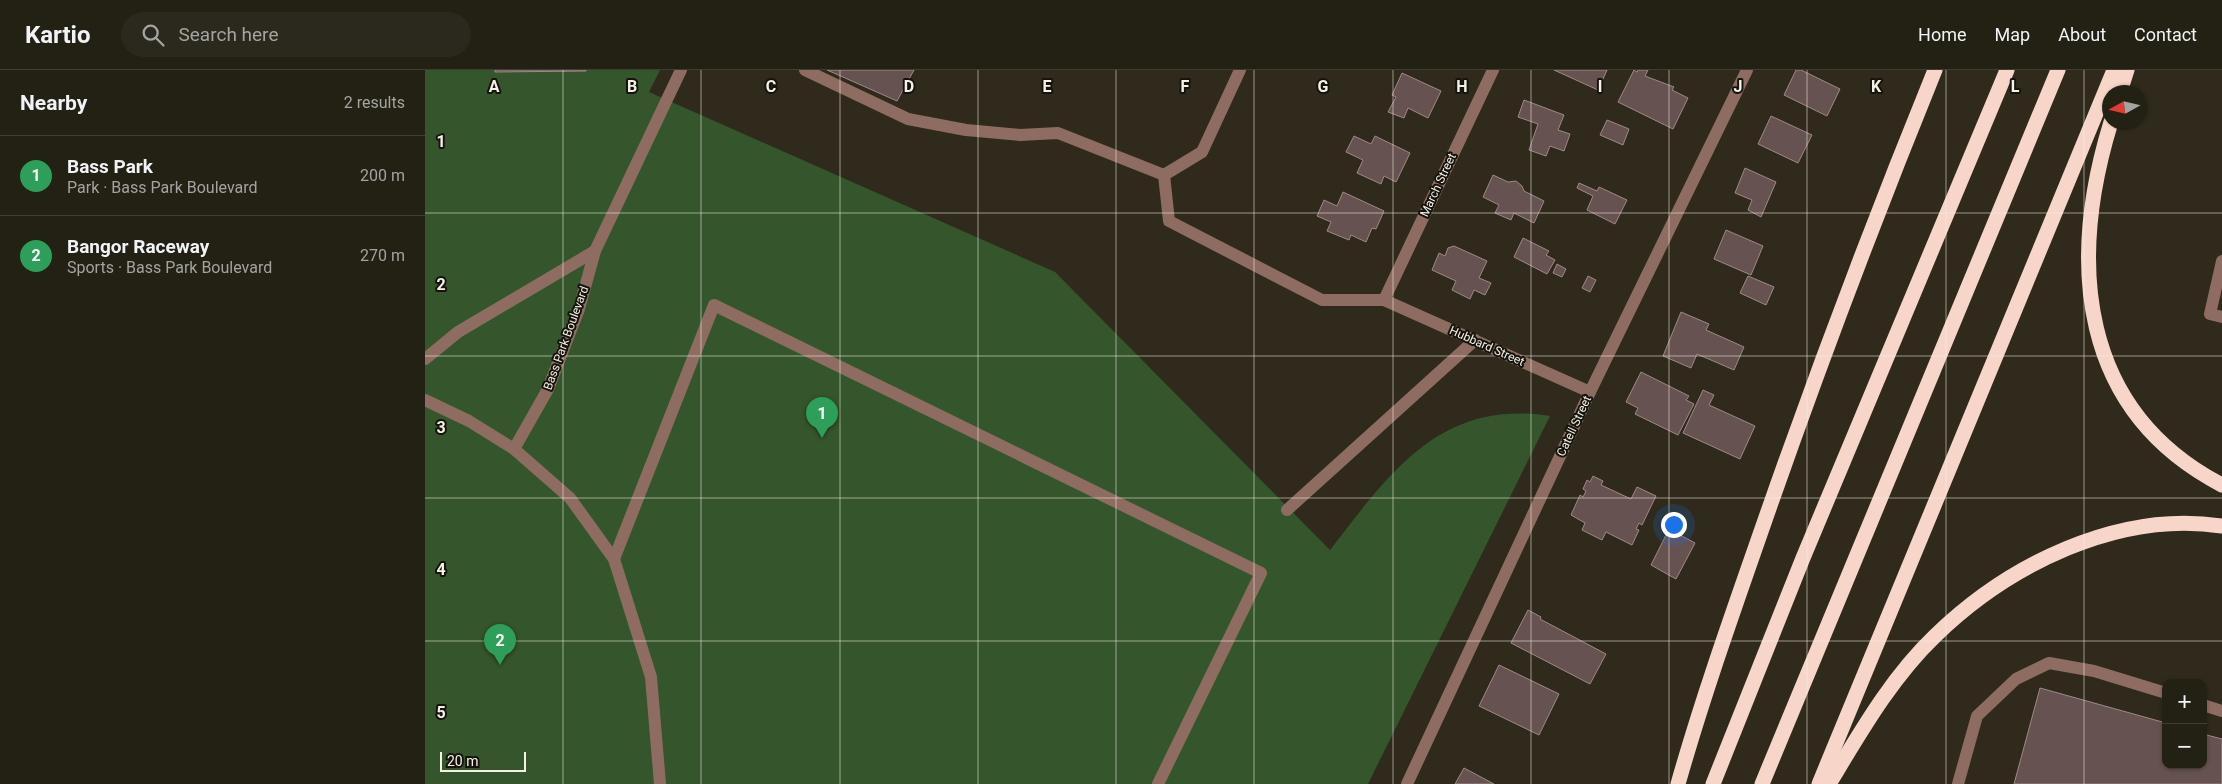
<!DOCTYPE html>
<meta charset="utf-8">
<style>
body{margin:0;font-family:Roboto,sans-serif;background:#2b281d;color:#f1f3f6}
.controls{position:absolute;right:15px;bottom:15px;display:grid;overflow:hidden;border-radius:10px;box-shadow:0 1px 4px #0004}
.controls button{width:45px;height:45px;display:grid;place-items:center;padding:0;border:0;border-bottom:1px solid #403e34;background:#232014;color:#f1f3f6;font:25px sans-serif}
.compass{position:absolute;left:1677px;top:15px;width:45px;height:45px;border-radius:50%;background:#232014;box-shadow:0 1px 4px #0004;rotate:262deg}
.scale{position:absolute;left:15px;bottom:12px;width:86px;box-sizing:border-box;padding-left:5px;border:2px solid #f4f1e7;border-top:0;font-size:14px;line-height:18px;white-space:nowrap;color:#f4f1e7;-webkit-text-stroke:4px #15130c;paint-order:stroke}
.you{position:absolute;left:1248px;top:454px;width:18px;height:18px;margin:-12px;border:4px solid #fff;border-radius:50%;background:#1a73e8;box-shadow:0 0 0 8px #1a73e833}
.badge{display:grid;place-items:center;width:32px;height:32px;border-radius:50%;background:#8bbbb9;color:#fff;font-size:16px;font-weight:700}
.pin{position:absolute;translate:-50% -41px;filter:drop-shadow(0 1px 2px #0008)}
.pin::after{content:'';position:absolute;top:26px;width:18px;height:15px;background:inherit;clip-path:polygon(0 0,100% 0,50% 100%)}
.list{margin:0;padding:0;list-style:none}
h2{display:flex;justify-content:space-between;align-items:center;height:65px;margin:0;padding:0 20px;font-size:21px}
h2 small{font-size:16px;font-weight:400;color:#a3a3a0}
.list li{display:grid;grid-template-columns:32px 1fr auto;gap:15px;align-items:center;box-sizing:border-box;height:80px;padding:0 20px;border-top:1px solid #403e34}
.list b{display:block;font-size:19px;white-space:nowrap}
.list p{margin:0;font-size:16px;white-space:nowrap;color:#a3a3a0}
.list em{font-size:16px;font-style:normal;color:#a3a3a0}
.icon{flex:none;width:28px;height:28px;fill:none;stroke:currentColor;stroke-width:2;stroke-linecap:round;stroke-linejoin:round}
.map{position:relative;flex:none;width:1797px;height:714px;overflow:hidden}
header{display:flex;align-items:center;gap:30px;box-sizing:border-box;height:70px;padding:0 25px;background:#232014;border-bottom:1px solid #403e34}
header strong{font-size:24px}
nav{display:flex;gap:28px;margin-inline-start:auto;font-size:18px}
.search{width:350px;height:45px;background:#2b281d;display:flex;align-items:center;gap:12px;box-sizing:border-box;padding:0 18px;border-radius:28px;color:#a3a3a0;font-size:19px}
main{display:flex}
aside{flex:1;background:#232014}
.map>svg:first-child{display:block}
</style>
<header>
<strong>Kartio</strong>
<div class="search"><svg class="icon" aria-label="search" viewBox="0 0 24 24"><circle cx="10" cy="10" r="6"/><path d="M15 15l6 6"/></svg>Search here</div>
<nav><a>Home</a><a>Map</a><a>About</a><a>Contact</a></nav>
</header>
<main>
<aside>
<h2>Nearby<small>2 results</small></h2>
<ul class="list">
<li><span class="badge" style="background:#2e9e5b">1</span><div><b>Bass Park</b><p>Park · Bass Park Boulevard</p></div><em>200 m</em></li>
<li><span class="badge" style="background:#2e9e5b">2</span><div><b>Bangor Raceway</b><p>Sports · Bass Park Boulevard</p></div><em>270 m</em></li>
</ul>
</aside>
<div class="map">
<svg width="1797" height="714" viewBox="0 0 1797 714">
<rect width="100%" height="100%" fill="#2f2a1b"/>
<!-- green -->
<path fill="#35562d" d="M0,0H235L224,22L630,202L905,480C965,403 1015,329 1125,346L943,714H0Z"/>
<!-- building -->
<g fill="#665250" stroke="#9f8987">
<path d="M70,0H161V1L70,2Z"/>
<path d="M402,0H489L472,31Z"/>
<path d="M1129,0H1182L1173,20Z"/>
<path d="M1209,0L1212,2L1213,0H1223L1220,6L1249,17L1247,20L1263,28L1248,59L1193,32Z"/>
<path d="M1371,0H1376L1415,19L1402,46L1359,25Z"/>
<path d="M977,3L1016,21L1003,48L983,38L979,48L963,42L971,27L967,25Z"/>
<path d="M1099,30L1139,45L1133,60L1145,64L1139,81L1125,76L1121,86L1104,80L1113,54L1093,47Z"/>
<path d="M1346,46L1387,65L1373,93L1333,74Z"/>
<path d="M1182,50L1204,59L1198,75L1175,65Z"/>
<path d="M929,66L946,74L950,66L985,83L971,112L959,106L956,114L932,103L938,90L921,82Z"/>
<path d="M1320,98L1351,112L1336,147L1323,140L1327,130L1310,123Z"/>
<path d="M1068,105L1083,112L1091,111L1097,116L1099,121L1119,131L1109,153L1089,143L1086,150L1070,143L1074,135L1058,127Z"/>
<path d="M1154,113L1172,121L1174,117L1202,130L1190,154L1162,140L1168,126L1152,118Z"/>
<path d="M918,122L959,141L951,159L947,158L941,172L926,165L924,170L902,161L906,152L892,146L899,130L912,136Z"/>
<path d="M1301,160L1338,176L1326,205L1289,189Z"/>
<path d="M1098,168L1124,181L1121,185L1130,190L1122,204L1089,187Z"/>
<path d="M1029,176L1062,191L1054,208L1066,213L1060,225L1049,220L1045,229L1027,220L1031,211L1007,200L1014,183L1020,186L1023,178Z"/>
<path d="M1132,194L1141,199L1137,207L1128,203Z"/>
<path d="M1163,206L1171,210L1165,222L1157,218Z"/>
<path d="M1323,206L1349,217L1341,235L1315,223Z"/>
<path d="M1256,242L1284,254L1281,260L1319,277L1309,300L1272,284L1266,298L1238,286Z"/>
<path d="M1216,302L1264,326L1261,330L1269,334L1253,365L1210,344L1213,338L1201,332Z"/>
<path d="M1278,320L1289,325L1284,335L1330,356L1315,389L1258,363Z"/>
<path d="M1168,406L1178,411L1176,415L1206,429L1212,417L1231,426L1217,455L1214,453L1211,459L1214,460L1207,475L1181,462L1177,470L1157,460L1160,453L1146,445L1155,425L1158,427L1161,421L1158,419L1162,410L1165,412Z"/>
<path d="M1244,459L1270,473L1251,509L1226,495Z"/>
<path d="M1103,540L1116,547L1115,549L1181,584L1165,614L1086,573Z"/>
<path d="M1074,595L1134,624L1114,665L1054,636Z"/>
<path d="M1615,618L1741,653V695H1778V664L1797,669V714H1589Z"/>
<path d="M1039,698L1069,714H1030Z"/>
</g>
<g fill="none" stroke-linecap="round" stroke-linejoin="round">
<!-- minor -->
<g stroke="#8e6c61" stroke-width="12">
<path d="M380,0L483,49L541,60L595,65L633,63L739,105L777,82L815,0"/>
<path d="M739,105L744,151L897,230H959L1165,322"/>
<path d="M1797,191L1785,244L1797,247"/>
<path d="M959,230L1068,0"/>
<path d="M0,289L33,262L170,181"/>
<path d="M0,330L44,351L89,379L145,428L189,489L226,607L235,714"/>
<path d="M89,379L123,319L154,239L170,181L256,0"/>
<path d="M862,440L1050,270"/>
<path d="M189,489L289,235L836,503L733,714"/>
<path d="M1778,635L1797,641"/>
<path d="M982,714L1165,322L1322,0"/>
<path d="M1533,714L1552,646L1591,609L1624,593L1669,601L1741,623"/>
</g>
<!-- highway -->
<g stroke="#f8d5c9" stroke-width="15">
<path d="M1695,22L1702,0"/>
<path d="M1686,52C1643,192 1653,340 1797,415"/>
<path d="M1253,714C1278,626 1309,539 1339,453C1392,301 1449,150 1510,0"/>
<path d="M1288,714L1378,488L1582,0"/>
<path d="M1337,714L1633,0"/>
<path d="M1394,714L1689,0"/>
<path d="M1404,714C1435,663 1466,608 1510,566C1583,495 1693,440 1797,456"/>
</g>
</g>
<!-- grid -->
<path fill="none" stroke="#f4f1e7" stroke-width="1" stroke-opacity="0.55" d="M138,0V714M276,0V714M415,0V714M553,0V714M691,0V714M829,0V714M968,0V714M1106,0V714M1244,0V714M1382,0V714M1521,0V714M1659,0V714M0,143H1797M0,286H1797M0,428H1797M0,571H1797"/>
<g text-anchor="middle" stroke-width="4" stroke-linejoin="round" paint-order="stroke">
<!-- street labels -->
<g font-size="12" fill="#f4f1e7" stroke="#15130c">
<text transform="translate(1013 115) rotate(-65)" y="4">March Street</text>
<text transform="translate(141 268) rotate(-70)" y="4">Bass Park Boulevard</text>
<text transform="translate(1062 276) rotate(24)" y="4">Hubbard Street</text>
<text transform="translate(1149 356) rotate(-65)" y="4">Catell Street</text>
</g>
</g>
<g font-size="16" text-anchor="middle" font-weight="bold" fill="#f4f1e7" stroke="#15130c" stroke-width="4" stroke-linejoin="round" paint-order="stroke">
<text x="69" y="22">A</text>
<text x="207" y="22">B</text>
<text x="346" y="22">C</text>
<text x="484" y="22">D</text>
<text x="622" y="22">E</text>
<text x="760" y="22">F</text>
<text x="898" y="22">G</text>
<text x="1037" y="22">H</text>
<text x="1175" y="22">I</text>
<text x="1313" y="22">J</text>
<text x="1451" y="22">K</text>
<text x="1590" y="22">L</text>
<text x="16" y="77">1</text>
<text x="16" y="220">2</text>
<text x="16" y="363">3</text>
<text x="16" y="505">4</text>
<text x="16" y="648">5</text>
</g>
</svg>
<div class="controls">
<button>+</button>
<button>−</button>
</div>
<svg class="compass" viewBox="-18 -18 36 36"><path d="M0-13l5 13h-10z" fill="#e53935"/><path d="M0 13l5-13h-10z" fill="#a3a3a0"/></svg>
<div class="scale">20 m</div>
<div class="you"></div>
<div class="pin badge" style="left:397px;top:368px;background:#2e9e5b">1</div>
<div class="pin badge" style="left:75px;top:595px;background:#2e9e5b">2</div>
</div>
</main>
